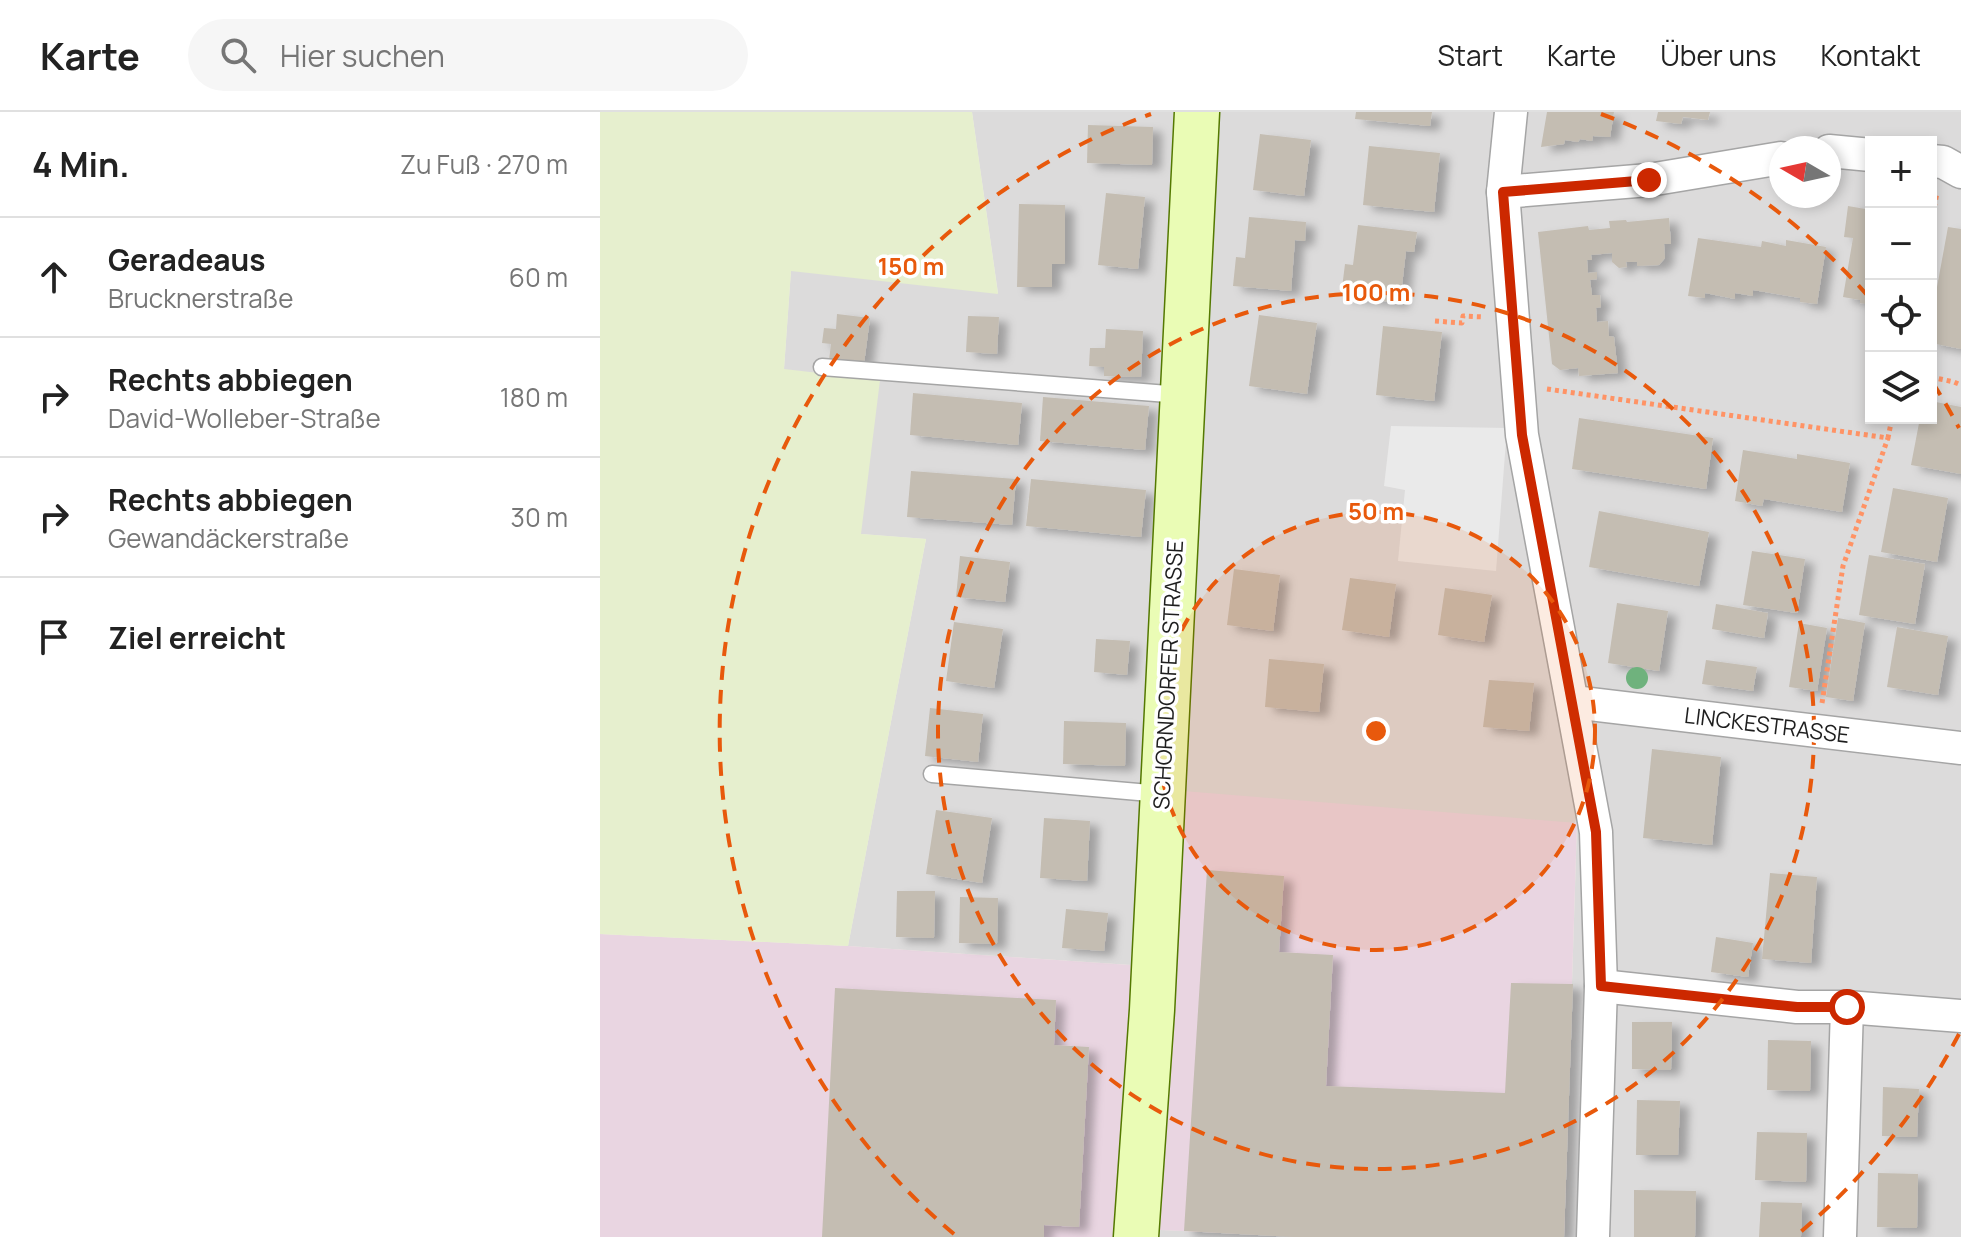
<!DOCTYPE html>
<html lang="de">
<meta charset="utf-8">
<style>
body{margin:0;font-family:Manrope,sans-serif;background:#f6f6f6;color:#222}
.controls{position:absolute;right:24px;top:24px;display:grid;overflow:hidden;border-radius:0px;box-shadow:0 4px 12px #0003}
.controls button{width:72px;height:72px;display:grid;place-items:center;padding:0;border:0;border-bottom:2px solid #e0e0e0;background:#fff;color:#222;font:40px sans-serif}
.compass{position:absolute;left:1169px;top:24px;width:72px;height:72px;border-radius:50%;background:#fff;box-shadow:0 4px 12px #0003;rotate:279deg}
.stop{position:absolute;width:24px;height:24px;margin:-18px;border:6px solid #cc2800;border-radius:50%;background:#fff}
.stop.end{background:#cc2800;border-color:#fff;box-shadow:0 2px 8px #0008}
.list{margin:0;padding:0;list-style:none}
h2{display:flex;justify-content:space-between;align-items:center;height:104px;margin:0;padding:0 32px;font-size:34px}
h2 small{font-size:26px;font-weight:400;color:#767676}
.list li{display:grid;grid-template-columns:52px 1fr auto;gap:24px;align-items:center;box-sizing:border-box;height:120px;padding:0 32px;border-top:2px solid #e0e0e0}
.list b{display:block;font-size:30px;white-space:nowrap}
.list p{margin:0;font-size:26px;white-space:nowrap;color:#767676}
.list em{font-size:26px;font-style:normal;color:#767676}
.icon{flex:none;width:44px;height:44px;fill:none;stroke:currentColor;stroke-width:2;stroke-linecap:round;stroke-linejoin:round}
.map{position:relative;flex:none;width:1361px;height:1125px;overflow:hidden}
header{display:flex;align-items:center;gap:48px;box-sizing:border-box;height:112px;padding:0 40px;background:#fff;border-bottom:2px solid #e0e0e0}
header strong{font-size:38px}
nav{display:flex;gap:44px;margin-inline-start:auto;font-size:28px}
.search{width:560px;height:72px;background:#f6f6f6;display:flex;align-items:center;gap:20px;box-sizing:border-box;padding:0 28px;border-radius:44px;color:#767676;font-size:30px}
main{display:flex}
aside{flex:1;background:#fff}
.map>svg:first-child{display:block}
</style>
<header>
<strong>Karte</strong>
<div class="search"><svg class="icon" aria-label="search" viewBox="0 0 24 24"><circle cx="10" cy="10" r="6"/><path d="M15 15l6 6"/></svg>Hier suchen</div>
<nav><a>Start</a><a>Karte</a><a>Über uns</a><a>Kontakt</a></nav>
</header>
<main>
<aside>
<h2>4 Min.<small>Zu Fuß · 270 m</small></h2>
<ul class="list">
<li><svg class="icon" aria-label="ahead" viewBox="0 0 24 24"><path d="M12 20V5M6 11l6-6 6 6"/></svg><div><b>Geradeaus</b><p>Brucknerstraße</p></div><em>60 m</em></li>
<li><svg class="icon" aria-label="right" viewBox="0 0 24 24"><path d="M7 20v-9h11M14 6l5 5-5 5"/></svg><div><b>Rechts abbiegen</b><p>David-Wolleber-Straße</p></div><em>180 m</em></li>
<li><svg class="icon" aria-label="right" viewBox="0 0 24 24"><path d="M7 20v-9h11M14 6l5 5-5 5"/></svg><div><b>Rechts abbiegen</b><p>Gewandäckerstraße</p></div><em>30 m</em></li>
<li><svg class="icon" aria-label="arrive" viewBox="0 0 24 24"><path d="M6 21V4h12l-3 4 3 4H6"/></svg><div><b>Ziel erreicht</b></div></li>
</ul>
</aside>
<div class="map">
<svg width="1361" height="1125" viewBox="0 0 1361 1125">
<defs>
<filter id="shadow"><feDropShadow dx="9" dy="5" stdDeviation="4" flood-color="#0004"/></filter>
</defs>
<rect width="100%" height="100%" fill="#efeee3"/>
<!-- residential -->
<g fill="#dcdbdb" fill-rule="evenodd">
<path d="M372,0H1361V1125H964L977,712L545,677L531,853L248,834L326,427L261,422L184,257L191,158L398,181ZM1271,30H1331V306H1271ZM1181,36H1229V84H1181Z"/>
<path d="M517,1116L584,1119L708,1125H516Z"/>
</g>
<!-- industrial -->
<path fill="#e9d5e1" d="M546,676L977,711L964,1125H708L517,1116L516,1125H0V822L248,834L531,853Z"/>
<!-- farmland -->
<path fill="#e6efce" d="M0,0H372L398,182L191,159L184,257L280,268L261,422L326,427L248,834L0,822Z"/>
<!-- parking -->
<path fill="#eaeaea" d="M791,314L907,316L896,459L798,449L805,378L784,374Z"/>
<!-- building -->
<g fill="#c4bdb2" filter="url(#shadow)">
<path d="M756,0H832L830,14L755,7Z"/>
<path d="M947,0H1014L1010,25L993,24L992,29L980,27L978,30L965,28L964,32L941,35Z"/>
<path d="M1058,0H1110L1108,8L1083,5L1081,12L1056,9Z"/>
<path d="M488,13L553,15L552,53L487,51Z"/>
<path d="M660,22L711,28L704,84L653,78Z"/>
<path d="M769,34L840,41L834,100L763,93Z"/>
<path d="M506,81L545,85L538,157L498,153Z"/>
<path d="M419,92L465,93V152H452V175H417Z"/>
<path d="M1248,94L1271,98V193L1260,191V188L1243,185L1253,126L1244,125Z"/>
<path d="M649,105L706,110L705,129L695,128L691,179L633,174L636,145L645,146Z"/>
<path d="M1069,106L1071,132H1064L1065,146L1059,153L1037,154V150H1026L1027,155L1019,156L1012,150V141L991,143L992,148H987L988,161L997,160V167L990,168L992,183H1000L1001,195L996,196L997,210L1008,209L1009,224L1014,225L1018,261L979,264L978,256L960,258L952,252L938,120L988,114L989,118L1010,116L1009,109L1026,108L1027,110Z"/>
<path d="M758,113L817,120L814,140L806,139L800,191L741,184L745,152L753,153Z"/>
<path d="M1348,115L1361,117V237L1331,231V208Z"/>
<path d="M1098,126L1161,135L1162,129L1186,134V128L1226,135L1217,192L1200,190V186L1153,178V184L1135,181V187L1105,181V186L1088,184Z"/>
<path d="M237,202L270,206L264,252L229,248L231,232L222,231L224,216L236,217Z"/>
<path d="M659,203L717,211L707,282L649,274Z"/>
<path d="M368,204L399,205L397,242L366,240Z"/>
<path d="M783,214L842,220L834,289L776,283Z"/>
<path d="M506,217L543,219L541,265L504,264V255L489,254L490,236H505Z"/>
<path d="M313,281L422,291L418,333L310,323Z"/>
<path d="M443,285L549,294L545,338L440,329Z"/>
<path d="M1331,289L1361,295V362L1311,353L1320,306H1331Z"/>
<path d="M979,306L1113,326L1106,377L972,357Z"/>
<path d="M1143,338L1197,347V342L1250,351L1242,400L1164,387L1162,394L1135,389Z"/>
<path d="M311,359L416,367L412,413L307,405Z"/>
<path d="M431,367L546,378L541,425L426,414Z"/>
<path d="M1293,376L1348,386L1337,450L1281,440Z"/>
<path d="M999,399L1109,420L1099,474L989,455Z"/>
<path d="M1152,439L1205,447L1197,501L1143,493Z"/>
<path d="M1269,443L1325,452L1315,512L1259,503Z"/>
<path d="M360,444L410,450L405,490L356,485Z"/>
<path d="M634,457L680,463L673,519L627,513Z"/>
<path d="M750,466L796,472L789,525L742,518Z"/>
<path d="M845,476L892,483L884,530L838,523Z"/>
<path d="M1017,491L1068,499L1059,559L1008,551Z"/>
<path d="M1116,492L1168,501L1164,526L1112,517Z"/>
<path d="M1238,506L1265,511L1253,589L1226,585Z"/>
<path d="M354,510L403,517L394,576L346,569Z"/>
<path d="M1199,511L1227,516L1217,579L1189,575Z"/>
<path d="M1297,515L1348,524L1338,583L1287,575Z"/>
<path d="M496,527L530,529L527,563L494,560Z"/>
<path d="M669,547L724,552L719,600L665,595Z"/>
<path d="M1106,548L1157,555L1153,579L1102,572Z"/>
<path d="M889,568L934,571L929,619L883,615Z"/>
<path d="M330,596L383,602L378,650L325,644Z"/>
<path d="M464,609L526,611L525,654L463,652Z"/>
<path d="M1052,637L1121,645L1112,733L1043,726Z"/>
<path d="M336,698L392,706L382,771L326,762Z"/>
<path d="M444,706L490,709L487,769L440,766Z"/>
<path d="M607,758L684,764L679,840L733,843L726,974L905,981L911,871L973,872L964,1125H694L584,1119Z"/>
<path d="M1170,761L1217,765L1211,851L1162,847Z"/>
<path d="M297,779H335L334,826L296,825Z"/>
<path d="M360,785L398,786L397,832L359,831Z"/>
<path d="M466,797L508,801L504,839L462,836Z"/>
<path d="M1116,825L1153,831L1148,865L1111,860Z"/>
<path d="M235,876L456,888L454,933L489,935L479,1115L444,1113V1125H222Z"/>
<path d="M1032,910H1072L1071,958L1032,957Z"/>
<path d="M1168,928L1211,929L1210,979L1167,978Z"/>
<path d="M1283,975L1319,977L1317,1025L1282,1024Z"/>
<path d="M1037,988L1080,989L1078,1043H1036Z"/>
<path d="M1157,1020L1207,1021L1206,1070L1155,1068Z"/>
<path d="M1278,1061L1318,1062L1317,1116L1277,1115Z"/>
<path d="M1034,1078L1096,1079L1095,1125H1034Z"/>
<path d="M1161,1090L1202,1091L1201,1125H1159Z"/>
</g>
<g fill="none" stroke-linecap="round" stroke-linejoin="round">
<!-- lane casing -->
<g stroke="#a5a5a5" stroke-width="19">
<g id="lane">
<path d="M222,255L581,283"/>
<path d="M332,662L561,682"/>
</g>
</g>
<!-- street casing -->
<g stroke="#a5a5a5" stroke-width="35">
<g id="street">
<path d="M911,0L903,80L922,323L996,720L1001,874L993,1125"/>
<path d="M1229,39L1271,43"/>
<path d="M1331,49L1343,50L1361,60"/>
<path d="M903,80L1049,68L1181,46"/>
<path d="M973,590L1361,636"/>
<path d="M1001,874L1197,895H1247L1361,904"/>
<path d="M1240,1125L1247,895"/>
</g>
</g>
<!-- secondary casing -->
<g stroke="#547901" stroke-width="47">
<path id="secondary" d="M536,1125L552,898L597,0"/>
</g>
<!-- path -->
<g stroke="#ff9365" stroke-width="5" stroke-dasharray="4 4" stroke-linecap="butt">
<path d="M1331,111L1337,81"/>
<path d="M835,209L862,211L863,204L884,205"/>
<path d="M1331,265L1354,270L1361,273"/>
<path d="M947,277L1288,326L1292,306"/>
<path d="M1222,591L1243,454L1288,326"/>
</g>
<!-- lane -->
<use href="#lane" stroke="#fff" stroke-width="16"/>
<!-- street -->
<use href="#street" stroke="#fff" stroke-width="32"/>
<!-- secondary -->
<use href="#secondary" stroke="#eafcb5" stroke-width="44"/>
</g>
<!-- trees -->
<circle fill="#6fb27d" cx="1037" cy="566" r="11"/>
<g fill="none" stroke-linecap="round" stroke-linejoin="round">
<!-- route -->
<path stroke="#cc2800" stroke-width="10" d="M1049,68L903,80L922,323L996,720L1001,874L1197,895H1247"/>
</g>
<!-- distance rings -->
<circle cx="776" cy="619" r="219" fill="#e8590c" fill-opacity=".12"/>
<g fill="none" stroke="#e8590c" stroke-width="4" stroke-dasharray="14 10">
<circle cx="776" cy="619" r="219"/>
<circle cx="776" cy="619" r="438"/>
<path d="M1359 922A657 657 0 0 1 1198 1122M354 1122A657 657 0 0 1 551 2M1001 2A657 657 0 0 1 1268 184M1333 271A657 657 0 0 1 1359 316"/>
</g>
<g text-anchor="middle" stroke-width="7" stroke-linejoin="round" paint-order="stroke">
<!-- street labels -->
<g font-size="22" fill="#1e1e1e" stroke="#fff">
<text transform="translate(568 563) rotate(-87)" y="8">SCHORNDORFER STRASSE</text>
<text transform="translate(1167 613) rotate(7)" y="8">LINCKESTRASSE</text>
</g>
</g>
<circle cx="776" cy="619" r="12" fill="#e8590c" stroke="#fff" stroke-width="4"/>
<g font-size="24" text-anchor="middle" font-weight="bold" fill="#e8590c" stroke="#fff" stroke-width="7" stroke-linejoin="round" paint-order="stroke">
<text x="311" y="163">150 m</text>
<text x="776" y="189">100 m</text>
<text x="776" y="408">50 m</text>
</g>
</svg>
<div class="controls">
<button>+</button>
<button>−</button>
<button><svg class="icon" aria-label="locate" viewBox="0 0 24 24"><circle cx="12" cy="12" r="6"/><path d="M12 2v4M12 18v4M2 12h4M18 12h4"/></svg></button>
<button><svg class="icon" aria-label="layers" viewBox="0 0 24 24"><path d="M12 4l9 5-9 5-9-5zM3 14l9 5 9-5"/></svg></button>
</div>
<svg class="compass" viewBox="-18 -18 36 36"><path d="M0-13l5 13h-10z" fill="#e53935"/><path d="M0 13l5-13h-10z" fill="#767676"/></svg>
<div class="stop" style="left:1247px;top:895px"></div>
<div class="stop end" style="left:1049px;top:68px"></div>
</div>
</main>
